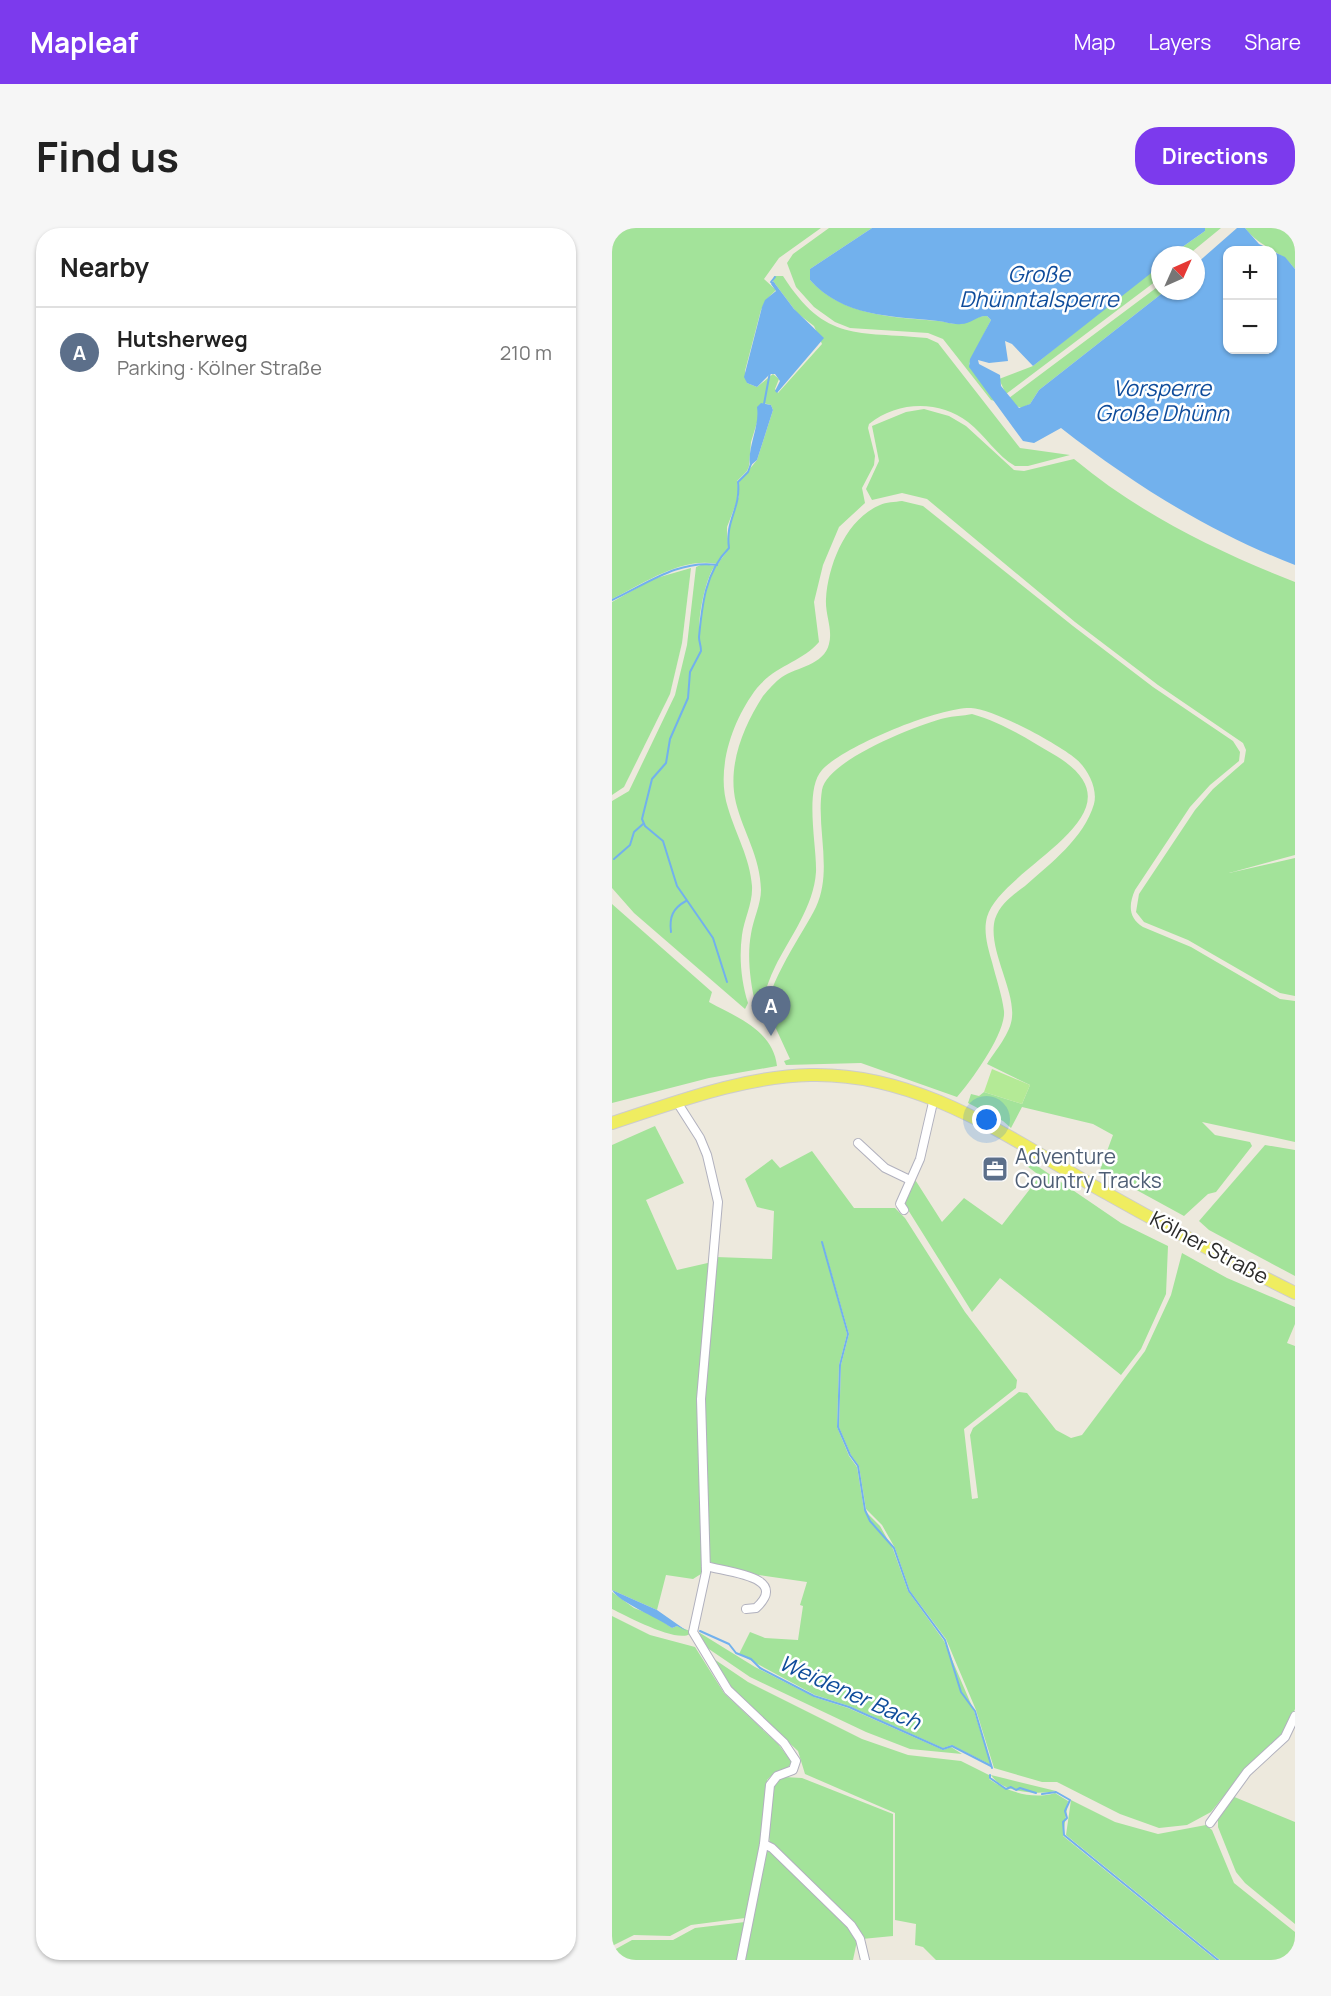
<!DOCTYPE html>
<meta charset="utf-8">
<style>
body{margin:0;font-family:Manrope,sans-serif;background:#f6f6f6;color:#222}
.controls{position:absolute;right:18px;top:18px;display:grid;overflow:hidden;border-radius:12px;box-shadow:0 2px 4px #0004}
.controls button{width:54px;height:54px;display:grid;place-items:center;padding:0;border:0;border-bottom:2px solid #e0e0e0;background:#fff;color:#222;font:30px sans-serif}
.compass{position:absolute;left:539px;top:18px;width:54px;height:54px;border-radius:50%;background:#fff;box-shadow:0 2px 4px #0004;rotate:45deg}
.you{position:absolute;left:375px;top:892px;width:21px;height:21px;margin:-15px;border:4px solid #fff;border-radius:50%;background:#1a73e8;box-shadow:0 0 0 9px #1a73e833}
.badge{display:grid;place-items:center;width:39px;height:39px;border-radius:50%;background:#7c3aed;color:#fff;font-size:20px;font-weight:700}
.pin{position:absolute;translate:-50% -50px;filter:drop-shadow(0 2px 3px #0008)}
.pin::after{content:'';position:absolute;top:32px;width:21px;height:18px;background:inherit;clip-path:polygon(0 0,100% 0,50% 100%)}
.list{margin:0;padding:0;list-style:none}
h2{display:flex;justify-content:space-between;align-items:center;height:78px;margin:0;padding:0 24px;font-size:26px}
h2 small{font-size:20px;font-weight:400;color:#767676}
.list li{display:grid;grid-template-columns:39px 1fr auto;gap:18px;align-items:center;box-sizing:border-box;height:90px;padding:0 24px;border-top:2px solid #e0e0e0}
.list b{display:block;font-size:22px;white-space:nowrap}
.list p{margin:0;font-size:20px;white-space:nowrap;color:#767676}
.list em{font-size:20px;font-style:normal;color:#767676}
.map{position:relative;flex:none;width:683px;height:1732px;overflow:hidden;border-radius:24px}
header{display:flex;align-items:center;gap:36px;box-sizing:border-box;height:84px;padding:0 30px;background:#7c3aed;color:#fff}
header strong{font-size:28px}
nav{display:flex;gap:33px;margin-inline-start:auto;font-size:21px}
.intro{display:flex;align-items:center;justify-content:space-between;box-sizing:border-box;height:144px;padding:0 36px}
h1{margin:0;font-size:42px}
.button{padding:15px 27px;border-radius:24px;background:#7c3aed;color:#fff;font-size:21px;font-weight:700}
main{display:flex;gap:36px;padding:0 36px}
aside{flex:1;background:#fff;border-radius:24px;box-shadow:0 2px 4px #0004}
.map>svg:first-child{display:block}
</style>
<header>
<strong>Mapleaf</strong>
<nav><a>Map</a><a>Layers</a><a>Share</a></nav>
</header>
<div class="intro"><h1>Find us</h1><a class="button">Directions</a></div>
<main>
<aside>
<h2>Nearby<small></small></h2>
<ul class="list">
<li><span class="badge" style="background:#5c6f8a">A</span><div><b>Hutsherweg</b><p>Parking · Kölner Straße</p></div><em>210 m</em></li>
</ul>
</aside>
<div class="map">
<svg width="683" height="1732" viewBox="0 0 683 1732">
<rect width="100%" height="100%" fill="#ede9dd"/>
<!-- green -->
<g fill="#a3e39a" fill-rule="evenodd">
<path d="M0,0H209L167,30L152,51L164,62L154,72L149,82L133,143L135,155L145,159L161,146L167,151L163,161L166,165L210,116L202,98L185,85L161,53L162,48H171C214,115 245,103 315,110L326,115L408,220L458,227L416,238H403C385,228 373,207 356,194C327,172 286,173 257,196L256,200L263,228L262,237L250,260L253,275L227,299L211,337L202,374L207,414C190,434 164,437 145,460C121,491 103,541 116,580C124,607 138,630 140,658C141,675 132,691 130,707C127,729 129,753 136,775L133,781L22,685L0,660V573L17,563L63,467L75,417L84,339L91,336L103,338C94,348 85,392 88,404C88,392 94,358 99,346C104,336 113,328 118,318L105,336C68,329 32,356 0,371ZM151,175L159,177L161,182L145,232L127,254C128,276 116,294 115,315V299L127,268L125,253L135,243L137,238L139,214Z"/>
<path d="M217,0H260L198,41V52C231,88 280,89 326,93C332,93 338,96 345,96C356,96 365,87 375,88L379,92L357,136L383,173L379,172L331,111L316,105L238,100L223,94L202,79L184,59L175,35L181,26Z"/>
<path d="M593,0H609L576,27H559L593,3Z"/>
<path d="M633,0H683V41C669,22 648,20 633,0Z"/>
<path d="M548,35V50L394,166L387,151L421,138Z"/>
<path d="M548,57V63H553L427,162L418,176L410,180L404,178L397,170Z"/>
<path d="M312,181L337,188L354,198L402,242L412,243L462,231C528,286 604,323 683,354V627L617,645L683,630V768L668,765L576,712L532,694L524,684L527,666L583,582L601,561L632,534L634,522L631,515L546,457L463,394L315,271L290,265L260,272L254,261L267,233L260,198L294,184Z"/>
<path d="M290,273L311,278L461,398L541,459L621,513L628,524L627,533L598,557L578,579L523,662C516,678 517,690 531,699L579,719L668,771L683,773V914L590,894L603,907L638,914L640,918L604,964L596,966L572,988L488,942L501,907L481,896L410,879L399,900L391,893L356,875L359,866L367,868L372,864L410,876L418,857L375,836C383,823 399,805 400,789C403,761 375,720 383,691C388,676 401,667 413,658C439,635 472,610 482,576C486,561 476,541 464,531C446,516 382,481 359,480C327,479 232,518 210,542C192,562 205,618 204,644C202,678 178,709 163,739C158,749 154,761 150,772L143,774C138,753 135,727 139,706C141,692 149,676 149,662C148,628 132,606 124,575C115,538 131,499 151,468C156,462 164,453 170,449C185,439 212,437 217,416C221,401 213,387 214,371C216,337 234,291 268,277C274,274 283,274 290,273Z"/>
<path d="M79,340L70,415L58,466L12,559L0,567V374L41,351Z"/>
<path d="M360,486C391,495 414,510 441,526C543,585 390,637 375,689C371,704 376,720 380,734C384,750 390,767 392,783C394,805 360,852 345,869L249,835L174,837L172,833L178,831L160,792L155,795C147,766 191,706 204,679C221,642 204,600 210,562C215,532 305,497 333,490C341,488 351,488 360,486Z"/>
<path d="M0,676L100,764L97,774C124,789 161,802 165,838L97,850L0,875Z"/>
<path d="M43,898L72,955L34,972L65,1042L100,1034L90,1131L92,1344L81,1351L54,1347L45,1382L0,1362V917Z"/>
<path d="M653,917L683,922V1048L597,1002L587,993Z"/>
<path d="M200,923L242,980H283L293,990L353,1084L405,1152L404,1160L352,1201L360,1271L366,1270L358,1207L361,1200L407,1164L415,1165L444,1202L459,1210L470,1207L533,1123L559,1067L570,1025L615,1050L683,1079V1096L675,1115L683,1118V1481L671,1508L633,1542L599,1584L575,1597L547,1600L508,1586L445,1554H430L382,1540L364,1482L334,1411L298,1363L283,1320L270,1297L254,1281L247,1238L239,1227L227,1199L229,1137L237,1106L210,1012L235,1106L227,1137L225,1199L237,1228L245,1239L252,1282L268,1298L281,1321L296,1363L332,1413L362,1483L379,1537L340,1517L331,1520L237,1478L203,1467L127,1426L138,1404L153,1410L186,1412L191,1378L188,1377L195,1354L118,1343L96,1333L91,1171L104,1029L160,1031L162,983L145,979L133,951L160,931L168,940Z"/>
<path d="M421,935L509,995L556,1018L554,1066L529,1121L509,1147L388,1050L360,1084L293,977V969L302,950L330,994L352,970L390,997L428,948L415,938Z"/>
<path d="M0,1364L22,1380L43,1388L60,1400L65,1398L78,1403V1406C64,1415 15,1388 0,1381Z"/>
<path d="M0,1388L38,1407L83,1419L112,1465L166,1516L180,1534L175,1541L160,1547L155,1552L154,1590L133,1690L79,1697L58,1708L22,1707L0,1718Z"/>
<path d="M83,1405H88L143,1439L202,1469L236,1480L331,1522L339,1519L350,1526L298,1521L254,1504L138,1449L88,1415Z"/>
<path d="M96,1427L136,1454L250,1511L296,1527L349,1533L377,1547V1551C395,1564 421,1572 443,1565L456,1573L451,1608L604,1732H324L311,1719L303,1717L304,1696L283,1692V1585L193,1546L186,1523L119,1461Z"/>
<path d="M379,1547L444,1563C425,1567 390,1565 379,1547Z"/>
<path d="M172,1549L190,1550L281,1586V1708L250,1711L159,1616C153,1606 159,1563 164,1552Z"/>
<path d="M620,1568L683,1594V1696L633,1655L624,1644L606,1599V1590Z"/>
<path d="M459,1572L503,1594L546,1606L594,1597L600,1602L622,1655L683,1704V1732H608L454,1607Z"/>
<path d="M155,1622L161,1624L235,1697L245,1713L241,1732H131Z"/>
<path d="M133,1694L125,1732H0L2,1722L20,1712H61L83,1700Z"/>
</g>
<!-- pitch -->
<path fill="#b4ea96" d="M380,841L418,857L410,876L372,864Z"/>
<!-- water -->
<g fill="#72b1ed">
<path d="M260,0H593V3L559,27H548V35L538,46L421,138L400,116L393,113L396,133L377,135L366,132L367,136L388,147L389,158L407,180L418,176L427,162L553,63H584V36L625,0H633L647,16L660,22H616V122H660V23L673,29L683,41V337C597,304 521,256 449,200L422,215L411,213L357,139L358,131L379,92L375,88C366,87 359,96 349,96C342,97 334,94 326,93C279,88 231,89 198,52V41Z"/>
<path d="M161,53L182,81L212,110L165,165L163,163L168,153L163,146H158L145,159L135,155L132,149L150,79L153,72L164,63L159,56Z"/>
<path d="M149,175L159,177L161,182L145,232L138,238C135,219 148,199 145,179Z"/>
<path d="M0,1362L45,1382L75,1403L65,1398L60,1400C45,1389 8,1375 0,1362Z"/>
</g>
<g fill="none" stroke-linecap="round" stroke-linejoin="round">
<!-- stream -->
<g stroke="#72b1ed" stroke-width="2">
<path d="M162,56L159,54L163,49"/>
<path d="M152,176L158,144"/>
<path d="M0,372C33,357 67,331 105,337"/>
<path d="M2,631L18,617L22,604L31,596"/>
<path d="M59,704C57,689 61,680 74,673"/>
<path d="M115,754L101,710L65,658L51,613L33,598L30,591L40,551L54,535L58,511L76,470L78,444L89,423C89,417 87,414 87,409C90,378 93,344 117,320C113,291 129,282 126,254L136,244L139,236"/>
<path d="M210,1014L236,1106L228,1137L226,1199L238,1227L246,1238L253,1282L258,1293L282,1320L297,1363L333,1412L349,1464L363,1483L380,1540"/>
<path d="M88,1403L117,1416L124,1425L139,1431L148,1440L202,1468L237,1479L331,1521L340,1518L379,1538"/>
<path d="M378,1547V1550L394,1561L399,1559L404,1562L408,1560L424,1565"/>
<path d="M430,1566L444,1564L458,1572L453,1583L455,1590L451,1594L452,1607L606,1732"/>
</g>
<!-- street casing -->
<g stroke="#b1b1be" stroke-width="10">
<g id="street">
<path d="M65,874L88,910L95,927L106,974L89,1171L94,1344L81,1404L116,1462L172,1515L184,1533L181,1542L165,1548L158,1557L152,1616L129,1732"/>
<path d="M246,915L273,940L298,952"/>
<path d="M292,982L288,976L308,931L322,870"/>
<path d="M94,1338C113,1344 179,1348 144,1380L134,1381"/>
<path d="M598,1595L635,1544L673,1509L683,1488"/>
<path d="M152,1616L160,1620L239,1697L248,1711L253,1732"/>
</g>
</g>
<!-- primary casing -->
<g stroke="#ccc" stroke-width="14">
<path id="primary" d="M0,895C65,874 129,849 198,847C310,844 401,913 494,965C556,1000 619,1033 683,1065"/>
</g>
<!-- street -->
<use href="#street" stroke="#fff" stroke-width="8"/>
<!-- primary -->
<use href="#primary" stroke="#efed60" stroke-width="12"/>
</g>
<!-- icons -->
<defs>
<g id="office-square" transform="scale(1.35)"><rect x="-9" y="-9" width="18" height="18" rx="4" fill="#5c6f8a" stroke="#fff"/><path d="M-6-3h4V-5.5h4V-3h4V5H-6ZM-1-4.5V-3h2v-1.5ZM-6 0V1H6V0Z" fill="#fff"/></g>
</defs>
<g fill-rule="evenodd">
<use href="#office-square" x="383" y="941"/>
</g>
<g text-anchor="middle" stroke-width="5" stroke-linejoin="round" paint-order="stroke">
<!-- service labels -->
<g font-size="21" fill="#4e5e75" stroke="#fff" text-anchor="start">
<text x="403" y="936">Adventure<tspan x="403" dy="24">Country Tracks</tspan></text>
</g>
<!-- street labels -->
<g font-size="21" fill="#2b2b2b" stroke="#fff">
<text transform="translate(597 1020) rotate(28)" y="7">Kölner Straße</text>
</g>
<!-- water labels -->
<g font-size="22" font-style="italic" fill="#0f4c9b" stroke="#fff">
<text x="427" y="54">Große<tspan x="427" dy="25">Dhünntalsperre</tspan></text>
<text x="550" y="168">Vorsperre<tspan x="550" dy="25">Große Dhünn</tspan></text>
<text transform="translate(238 1464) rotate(24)" y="8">Weidener Bach</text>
</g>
</g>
</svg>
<div class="controls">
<button>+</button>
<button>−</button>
</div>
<svg class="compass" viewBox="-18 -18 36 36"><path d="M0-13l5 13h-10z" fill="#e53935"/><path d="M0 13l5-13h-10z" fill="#767676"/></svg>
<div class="you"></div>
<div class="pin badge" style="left:159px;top:808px;background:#5c6f8a">A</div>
</div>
</main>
